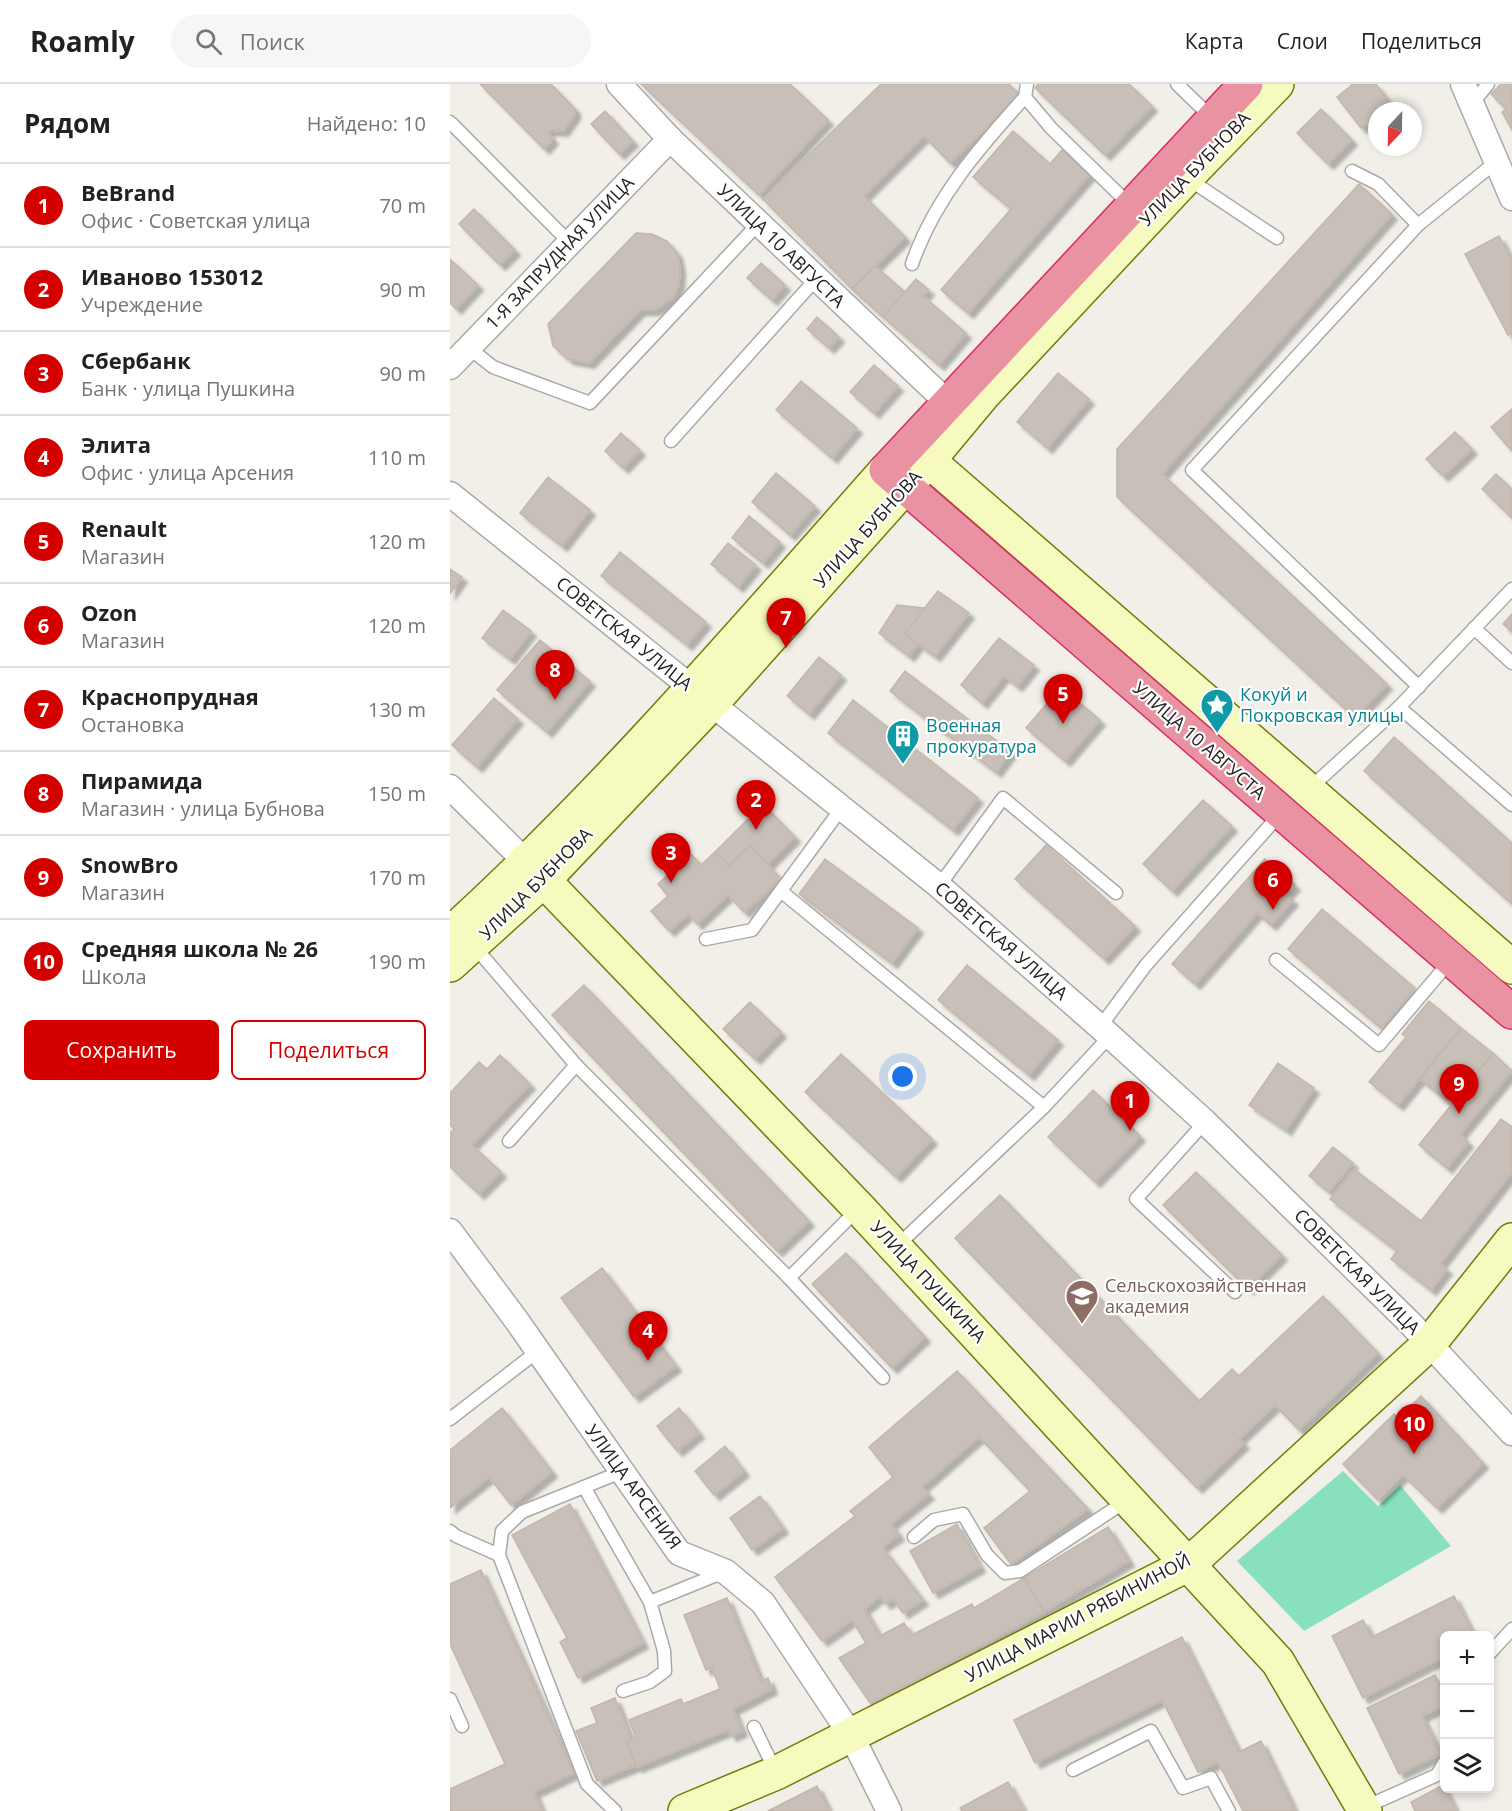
<!DOCTYPE html>
<html lang="ru">
<meta charset="utf-8">
<style>
body{margin:0;font-family:"Open Sans",sans-serif;background:#f6f6f6;color:#222}
.controls{position:absolute;right:18px;bottom:18px;display:grid;overflow:hidden;border-radius:9px;box-shadow:0 3px 9px #0003}
.controls button{width:54px;height:54px;display:grid;place-items:center;padding:0;border:0;border-bottom:2px solid #e0e0e0;background:#fff;color:#222;font:30px sans-serif}
.compass{position:absolute;left:918px;top:18px;width:54px;height:54px;border-radius:50%;background:#fff;box-shadow:0 3px 9px #0003;rotate:202deg}
.you{position:absolute;left:453px;top:993px;width:21px;height:21px;margin:-15px;border:4px solid #fff;border-radius:50%;background:#1a73e8;box-shadow:0 0 0 9px #1a73e833}
.badge{display:grid;place-items:center;width:39px;height:39px;border-radius:50%;background:#d40000;color:#fff;font-size:20px;font-weight:700}
.pin{position:absolute;translate:-50% -50px;filter:drop-shadow(0 2px 3px #0008)}
.pin::after{content:'';position:absolute;top:32px;width:21px;height:18px;background:inherit;clip-path:polygon(0 0,100% 0,50% 100%)}
.list{margin:0;padding:0;list-style:none}
h2{display:flex;justify-content:space-between;align-items:center;height:78px;margin:0;padding:0 24px;font-size:26px}
h2 small{font-size:20px;font-weight:400;color:#767676}
.list li{display:grid;grid-template-columns:39px 1fr auto;gap:18px;align-items:center;box-sizing:border-box;height:84px;padding:0 24px;border-top:2px solid #e0e0e0}
.list b{display:block;font-size:22px;white-space:nowrap}
.list p{margin:0;font-size:20px;white-space:nowrap;color:#767676}
.list em{font-size:20px;font-style:normal;color:#767676}
.actions{display:flex;gap:12px;padding:18px 24px}
.actions a{flex:1;padding:14px 0;border:2px solid #d40000;border-radius:9px;text-align:center;font-size:21px;color:#d40000}
.actions .main{background:#d40000;color:#fff}
.icon{flex:none;width:33px;height:33px;fill:none;stroke:currentColor;stroke-width:2;stroke-linecap:round;stroke-linejoin:round}
.map{position:relative;flex:none;width:1062px;height:1727px;overflow:hidden}
header{display:flex;align-items:center;gap:36px;box-sizing:border-box;height:84px;padding:0 30px;background:#fff;border-bottom:2px solid #e0e0e0}
header strong{font-size:28px}
nav{display:flex;gap:33px;margin-inline-start:auto;font-size:21px}
.search{width:420px;height:54px;background:#f6f6f6;display:flex;align-items:center;gap:15px;box-sizing:border-box;padding:0 21px;border-radius:33px;color:#767676;font-size:22px}
main{display:flex}
aside{flex:1;background:#fff}
.map>svg:first-child{display:block}
</style>
<header>
<strong>Roamly</strong>
<div class="search"><svg class="icon" aria-label="search" viewBox="0 0 24 24"><circle cx="10" cy="10" r="6"/><path d="M15 15l6 6"/></svg>Поиск</div>
<nav><a>Карта</a><a>Слои</a><a>Поделиться</a></nav>
</header>
<main>
<aside>
<h2>Рядом<small>Найдено: 10</small></h2>
<ul class="list">
<li><span class="badge">1</span><div><b>BeBrand</b><p>Офис · Советская улица</p></div><em>70 m</em></li>
<li><span class="badge">2</span><div><b>Иваново 153012</b><p>Учреждение</p></div><em>90 m</em></li>
<li><span class="badge">3</span><div><b>Сбербанк</b><p>Банк · улица Пушкина</p></div><em>90 m</em></li>
<li><span class="badge">4</span><div><b>Элита</b><p>Офис · улица Арсения</p></div><em>110 m</em></li>
<li><span class="badge">5</span><div><b>Renault</b><p>Магазин</p></div><em>120 m</em></li>
<li><span class="badge">6</span><div><b>Ozon</b><p>Магазин</p></div><em>120 m</em></li>
<li><span class="badge">7</span><div><b>Краснопрудная</b><p>Остановка</p></div><em>130 m</em></li>
<li><span class="badge">8</span><div><b>Пирамида</b><p>Магазин · улица Бубнова</p></div><em>150 m</em></li>
<li><span class="badge">9</span><div><b>SnowBro</b><p>Магазин</p></div><em>170 m</em></li>
<li><span class="badge">10</span><div><b>Средняя школа № 26</b><p>Школа</p></div><em>190 m</em></li>
</ul>
<div class="actions"><a class="main">Сохранить</a><a>Поделиться</a></div>
</aside>
<div class="map">
<svg width="1062" height="1727" viewBox="0 0 1062 1727">
<defs>
<filter id="shadow"><feDropShadow dx="5.5" dy="5.5" stdDeviation="1.5" flood-color="#0004"/></filter>
</defs>
<rect width="100%" height="100%" fill="#f2efe9"/>
<!-- pitch -->
<path fill="#88e0be" d="M893,1387L928,1422L950,1401L1001,1462L854,1547L787,1477Z"/>
<!-- building -->
<g fill="#c7bfb8" stroke="#c4b6ab" stroke-width="1.5" filter="url(#shadow)">
<path d="M30,0H101L125,25V30L113,47L100,46L98,49L103,55L94,65Z"/>
<path d="M191,0H340L378,36L309,111Z"/>
<path d="M431,0H559L570,11L500,79L474,52L414,112L455,153L402,205L313,115Z"/>
<path d="M588,0H679L702,22L655,71L585,4Z"/>
<path d="M903,0H926L946,27H927V52L918,39L911,44L887,13Z"/>
<path d="M1051,0H1062V46L1052,28L1056,25L1041,10Z"/>
<path d="M871,25L902,56L878,80L847,49Z"/>
<path d="M155,27L183,57L169,70L141,40Z"/>
<path d="M563,47L600,80L612,66L640,90L518,229L491,206L561,125L523,93Z"/>
<path d="M909,100L942,130L712,390L937,600L905,634L667,413V365Z"/>
<path d="M24,125L65,166L50,181L9,140Z"/>
<path d="M186,149L202,150L217,157L227,169L230,185L229,199L224,213L205,226H190L139,279L118,275L103,262L98,240Z"/>
<path d="M1049,152L1062,176V249L1058,251L1015,170Z"/>
<path d="M0,175L28,201L6,225L0,219Z"/>
<path d="M311,179L335,201L322,216L297,194Z"/>
<path d="M425,182L455,208L433,233L402,205Z"/>
<path d="M466,195L479,206L473,212L516,249L489,281L433,233Z"/>
<path d="M367,233L389,253L379,264L357,245Z"/>
<path d="M424,281L448,302L424,329L400,308Z"/>
<path d="M608,289L639,315L597,364L567,338Z"/>
<path d="M351,297L407,344L382,374L326,326Z"/>
<path d="M1062,325V367L1041,343Z"/>
<path d="M1005,348L1022,365L993,392L976,375Z"/>
<path d="M171,349L190,366L173,384L155,367Z"/>
<path d="M326,389L365,422L340,451L302,418Z"/>
<path d="M1046,390L1062,405V434L1032,405Z"/>
<path d="M98,393L140,426L112,462L70,429Z"/>
<path d="M299,432L330,458L313,479L282,454Z"/>
<path d="M278,459L306,481L288,503L261,480Z"/>
<path d="M170,468L256,538L237,561L151,492Z"/>
<path d="M0,485L12,493L0,510Z"/>
<path d="M488,507L519,529L485,572L454,550Z"/>
<path d="M447,521L475,524L454,550L468,560L459,572L429,549Z"/>
<path d="M53,526L81,547L60,575L32,554Z"/>
<path d="M1062,530V548L1053,540Z"/>
<path d="M549,554L584,581L567,602L554,592L532,619L511,601Z"/>
<path d="M90,556L140,597L97,648L47,606Z"/>
<path d="M369,573L391,591L359,630L337,612Z"/>
<path d="M455,587L561,668L546,688L440,607Z"/>
<path d="M611,603L650,636L615,677L576,644Z"/>
<path d="M44,614L68,635L27,683L2,661Z"/>
<path d="M403,616L528,714L503,746L378,649Z"/>
<path d="M944,653L1062,759V820L914,687Z"/>
<path d="M753,716L782,742L722,807L693,780Z"/>
<path d="M313,720L345,753L318,780L300,761L279,782L265,768Z"/>
<path d="M300,761L331,795L294,828L278,811L247,840L238,830L219,847L201,827L218,812L208,800L241,770L251,781L265,768L279,782Z"/>
<path d="M596,761L685,842L654,875L565,795Z"/>
<path d="M375,775L468,844L442,879L349,810Z"/>
<path d="M815,775L845,801L836,811L843,816L821,841L807,829L745,900L722,880Z"/>
<path d="M872,825L965,904L931,944L838,865Z"/>
<path d="M517,881L608,956L579,991L488,916Z"/>
<path d="M134,901L359,1137L327,1167L102,931Z"/>
<path d="M979,917L1011,944L948,1021L919,998L956,953L952,950Z"/>
<path d="M300,918L331,948L305,975L273,945Z"/>
<path d="M1011,944L1043,969L1001,1020L970,995Z"/>
<path d="M1043,969L1062,987L1010,1050L1018,1058L997,1084L969,1061Z"/>
<path d="M391,970L482,1055L446,1093L355,1008Z"/>
<path d="M50,971L80,1000L22,1061L51,1088L29,1110L0,1083V1049L4,1045L0,1041V1009L29,978L37,985Z"/>
<path d="M828,979L864,1004L836,1046L799,1021Z"/>
<path d="M643,1006L690,1052L645,1098L598,1053Z"/>
<path d="M1051,1035L1062,1043V1088L990,1180L997,1185L981,1206L941,1175L947,1167L880,1115L904,1085L971,1137Z"/>
<path d="M883,1063L903,1079L879,1108L859,1092Z"/>
<path d="M746,1088L832,1171L798,1205L713,1121Z"/>
<path d="M550,1111L749,1317L782,1285L789,1292L873,1212L928,1269L849,1346L825,1321L789,1355L794,1359L747,1404L505,1154Z"/>
<path d="M396,1169L475,1253L442,1284L362,1200Z"/>
<path d="M152,1184L226,1282L184,1313L111,1214Z"/>
<path d="M507,1287L638,1425L561,1480L534,1444L580,1407L529,1353L472,1403L479,1410L441,1440L449,1451L432,1463L473,1516L453,1529L443,1515L435,1520L430,1512L414,1525L430,1552L454,1539L462,1551L522,1520L524,1524L574,1494L594,1528L421,1620L389,1574L416,1559L402,1536L372,1557L325,1493L405,1432L400,1427L443,1393L419,1363Z"/>
<path d="M971,1312L1033,1379L987,1424L953,1391L928,1416L893,1380L944,1330L948,1334Z"/>
<path d="M52,1324L102,1388L61,1421L39,1393L0,1424V1366Z"/>
<path d="M229,1324L249,1349L227,1367L207,1342Z"/>
<path d="M275,1362L294,1387L264,1411L245,1387Z"/>
<path d="M310,1412L333,1444L302,1466L280,1434Z"/>
<path d="M120,1420L193,1559L128,1594L110,1558L117,1554L62,1451Z"/>
<path d="M507,1440L530,1483L483,1509L460,1467Z"/>
<path d="M658,1443L679,1477L594,1528L574,1494Z"/>
<path d="M31,1486L124,1689L84,1708L92,1726L89,1727H0V1705L55,1680L0,1560V1500Z"/>
<path d="M1004,1512L1024,1552H994V1573L913,1614L882,1552L913,1536L922,1553Z"/>
<path d="M277,1514L311,1597L318,1594L322,1605L283,1625L292,1647L281,1652L278,1646L187,1683L176,1657L186,1653L179,1636L231,1615L233,1620L270,1605L262,1584L256,1586L234,1531Z"/>
<path d="M732,1553L789,1668L811,1657L845,1727H793L768,1678L748,1688L712,1616L585,1679L564,1636Z"/>
<path d="M985,1591L994,1610V1621L972,1632L990,1670L949,1690L917,1624Z"/>
<path d="M165,1614L181,1655L176,1657L186,1681L147,1697L126,1647L147,1639L141,1624Z"/>
<path d="M558,1698L574,1727H512L510,1724Z"/>
<path d="M993,1701L1006,1727H965L961,1718Z"/>
<path d="M367,1702L379,1727H318Z"/>
</g>
<g fill="none" stroke-linecap="round" stroke-linejoin="round">
<!-- lane casing -->
<g stroke="#a9a9a9" stroke-width="15">
<g id="lane">
<path d="M577,0L575,13L601,44L681,122"/>
<path d="M727,0L762,34"/>
<path d="M1022,20L1038,0"/>
<path d="M0,38L120,159"/>
<path d="M902,87L928,100L968,141L742,386L969,603"/>
<path d="M737,94L827,154"/>
<path d="M968,141L1046,78"/>
<path d="M462,180C484,115 530,63 575,13"/>
<path d="M19,264L43,283L140,319L308,140"/>
<path d="M221,357L366,195"/>
<path d="M1024,544L1062,579"/>
<path d="M949,623L1062,721"/>
<path d="M858,706L949,623L1062,505"/>
<path d="M489,802L553,714L666,809"/>
<path d="M332,808L594,1023L660,952"/>
<path d="M256,855L302,846L391,725"/>
<path d="M24,862L126,981L339,1194L408,1125"/>
<path d="M826,876L929,961L1001,876"/>
<path d="M650,943L696,881L831,729"/>
<path d="M755,1038L686,1115L785,1208"/>
<path d="M59,1057L126,981"/>
<path d="M447,1162L594,1023"/>
<path d="M339,1194L433,1294"/>
<path d="M0,1335L88,1267"/>
<path d="M134,1403L200,1518L274,1488"/>
<path d="M0,1447L6,1452L49,1471"/>
<path d="M464,1453L484,1436L513,1430L537,1471L555,1489L570,1487L676,1417"/>
<path d="M1040,1569L1062,1545"/>
<path d="M173,1607L200,1598L215,1587L214,1567L200,1518"/>
<path d="M0,1615L12,1642"/>
<path d="M304,1643L326,1688"/>
<path d="M623,1686L701,1647L733,1704L761,1694L779,1727"/>
<path d="M913,1724L987,1691L994,1679"/>
<path d="M165,1727L137,1700L49,1471L52,1447L72,1428L171,1388"/>
</g>
</g>
<!-- street casing -->
<g stroke="#a9a9a9" stroke-width="27">
<g id="street">
<path d="M169,0L220,55L498,319"/>
<path d="M1013,0L1062,114"/>
<path d="M0,283L220,55"/>
<path d="M0,410L489,802L650,943L755,1038L960,1239L1062,1349"/>
<path d="M0,703L75,777"/>
<path d="M0,1147L67,1237L229,1469L276,1488L313,1519L401,1651L439,1727"/>
</g>
</g>
<!-- secondary casing -->
<g stroke="#707d05" stroke-width="36">
<g id="secondary">
<path d="M463,363L1062,883"/>
<path d="M75,777L409,1124L828,1578L915,1727"/>
<path d="M0,850C157,707 295,545 436,386"/>
<path d="M0,881L94,796L262,619L479,376L534,310L736,94L827,0"/>
<path d="M235,1727L326,1689L739,1480L980,1259L1062,1156"/>
</g>
</g>
<!-- highway casing -->
<g stroke="#dc2a67" stroke-width="36">
<path id="highway" d="M796,0L436,386L1062,928"/>
</g>
<!-- lane -->
<use href="#lane" stroke="#fff" stroke-width="12"/>
<!-- street -->
<use href="#street" stroke="#fff" stroke-width="24"/>
<!-- secondary -->
<use href="#secondary" stroke="#f7fabf" stroke-width="33"/>
<!-- highway -->
<use href="#highway" stroke="#e892a2" stroke-width="33"/>
</g>
<!-- icons -->
<defs>
<g id="sight-pin" transform="scale(1.725)"><path d="M0 17L-7.5 6A9.5 9.5 0 1 1 7.5 6Z" fill="#0f9aa8" stroke="#fff"/><path d="M0-6L1.8-2.2L6-1.7L2.9 1.2L3.7 5.4L0 3.3L-3.7 5.4L-2.9 1.2L-6-1.7L-1.8-2.2Z" fill="#fff"/></g>
<g id="building-pin" transform="scale(1.725)"><path d="M0 17L-7.5 6A9.5 9.5 0 1 1 7.5 6Z" fill="#0f9aa8" stroke="#fff"/><path d="M-4-6H4V6H1V3H-1V6H-4ZM-2.5-4.3h1.7v1.8h-1.7ZM.8-4.3h1.7v1.8H.8ZM-2.5-1h1.7V.8h-1.7ZM.8-1h1.7V.8H.8Z" fill="#fff"/></g>
<g id="university-pin" transform="scale(1.725)"><path d="M0 17L-7.5 6A9.5 9.5 0 1 1 7.5 6Z" fill="#8d6e63" stroke="#fff"/><path d="M0-5L7-2L0 1L-7-2ZM-4 1L0 2.5L4 1V4Q0 6-4 4Z" fill="#fff"/></g>
</defs>
<g fill-rule="evenodd">
<use href="#sight-pin" x="767" y="621"/>
<use href="#building-pin" x="453" y="652"/>
<use href="#university-pin" x="632" y="1212"/>
</g>
<g text-anchor="middle" stroke-width="4.5" stroke-linejoin="round" paint-order="stroke">
<!-- street labels -->
<g font-size="18" fill="#222" stroke="#fff">
<text transform="translate(745 85) rotate(-46)" y="6">УЛИЦА БУБНОВА</text>
<text transform="translate(331 162) rotate(44)" y="6">УЛИЦА 10 АВГУСТА</text>
<text transform="translate(110 169) rotate(-46)" y="6">1-Я ЗАПРУДНАЯ УЛИЦА</text>
<text transform="translate(418 445) rotate(-48)" y="6">УЛИЦА БУБНОВА</text>
<text transform="translate(174 550) rotate(39)" y="6">СОВЕТСКАЯ УЛИЦА</text>
<text transform="translate(749 657) rotate(41)" y="6">УЛИЦА 10 АВГУСТА</text>
<text transform="translate(86 800) rotate(-45)" y="6">УЛИЦА БУБНОВА</text>
<text transform="translate(551 857) rotate(41)" y="6">СОВЕТСКАЯ УЛИЦА</text>
<text transform="translate(907 1188) rotate(45)" y="6">СОВЕТСКАЯ УЛИЦА</text>
<text transform="translate(478 1198) rotate(47)" y="6">УЛИЦА ПУШКИНА</text>
<text transform="translate(183 1403) rotate(54)" y="6">УЛИЦА АРСЕНИЯ</text>
<text transform="translate(628 1534) rotate(-28)" y="6">УЛИЦА МАРИИ РЯБИНИНОЙ</text>
</g>
<!-- culture labels -->
<g font-size="18" fill="#0d838f" stroke="#fff" text-anchor="start">
<text x="790" y="617">Кокуй и<tspan x="790" dy="21">Покровская улицы</tspan></text>
<text x="476" y="648">Военная<tspan x="476" dy="21">прокуратура</tspan></text>
</g>
<!-- education labels -->
<g font-size="18" fill="#785e54" stroke="#fff" text-anchor="start">
<text x="655" y="1208">Сельскохозяйственная<tspan x="655" dy="21">академия</tspan></text>
</g>
</g>
</svg>
<div class="controls">
<button>+</button>
<button>−</button>
<button><svg class="icon" aria-label="layers" viewBox="0 0 24 24"><path d="M12 4l9 5-9 5-9-5zM3 14l9 5 9-5"/></svg></button>
</div>
<svg class="compass" viewBox="-18 -18 36 36"><path d="M0-13l5 13h-10z" fill="#e53935"/><path d="M0 13l5-13h-10z" fill="#767676"/></svg>
<div class="you"></div>
<div class="pin badge" style="left:680px;top:1047px">1</div>
<div class="pin badge" style="left:306px;top:746px">2</div>
<div class="pin badge" style="left:221px;top:799px">3</div>
<div class="pin badge" style="left:198px;top:1277px">4</div>
<div class="pin badge" style="left:613px;top:640px">5</div>
<div class="pin badge" style="left:823px;top:826px">6</div>
<div class="pin badge" style="left:336px;top:564px">7</div>
<div class="pin badge" style="left:105px;top:616px">8</div>
<div class="pin badge" style="left:1009px;top:1030px">9</div>
<div class="pin badge" style="left:964px;top:1370px">10</div>
</div>
</main>
